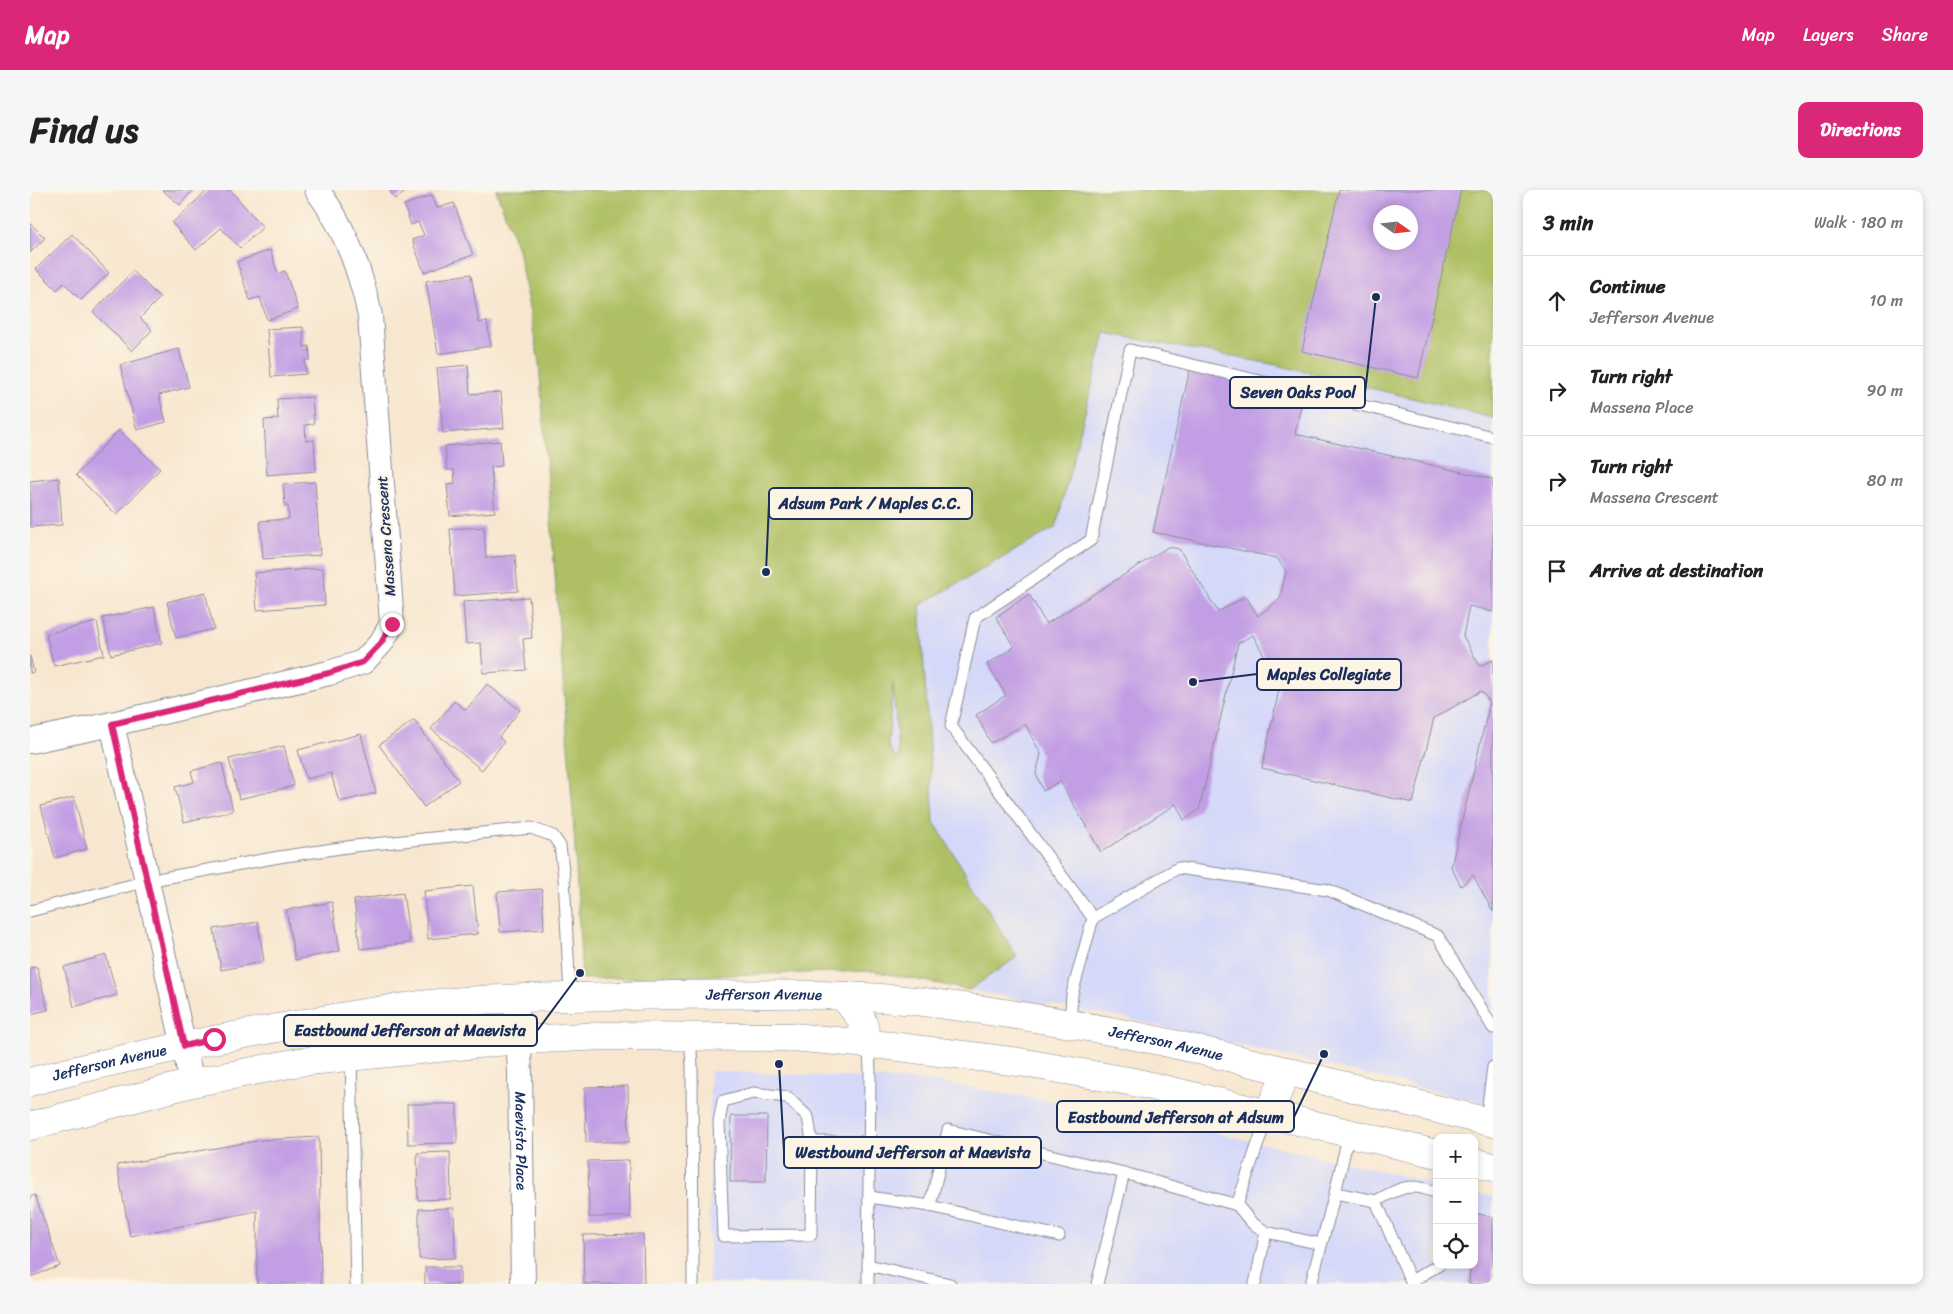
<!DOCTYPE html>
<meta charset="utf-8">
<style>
body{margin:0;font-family:Sriracha,sans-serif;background:#f6f6f6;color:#222}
.controls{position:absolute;right:15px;bottom:15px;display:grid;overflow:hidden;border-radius:10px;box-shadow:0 2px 8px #0003}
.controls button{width:45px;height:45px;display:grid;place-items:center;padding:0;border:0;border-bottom:1px solid #e0e0e0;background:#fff;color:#222;font:25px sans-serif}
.compass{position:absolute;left:1343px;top:15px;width:45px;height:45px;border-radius:50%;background:#fff;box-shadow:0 2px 8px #0003;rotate:104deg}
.stop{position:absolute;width:15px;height:15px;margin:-11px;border:4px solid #db2777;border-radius:50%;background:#fff}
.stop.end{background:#db2777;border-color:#fff;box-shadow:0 1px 5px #0008}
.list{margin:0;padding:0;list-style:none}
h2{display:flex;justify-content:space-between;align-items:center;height:65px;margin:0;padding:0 20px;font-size:21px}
h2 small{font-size:16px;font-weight:400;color:#767676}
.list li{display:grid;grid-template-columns:32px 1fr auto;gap:15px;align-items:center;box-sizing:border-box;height:90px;padding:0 20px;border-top:1px solid #e0e0e0}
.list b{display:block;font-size:19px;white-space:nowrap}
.list p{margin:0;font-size:16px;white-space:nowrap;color:#767676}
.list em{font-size:16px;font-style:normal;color:#767676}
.icon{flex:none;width:28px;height:28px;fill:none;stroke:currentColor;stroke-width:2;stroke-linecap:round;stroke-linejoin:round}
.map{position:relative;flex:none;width:1463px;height:1094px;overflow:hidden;border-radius:10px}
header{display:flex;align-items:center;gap:30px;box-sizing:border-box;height:70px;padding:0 25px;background:#db2777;color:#fff}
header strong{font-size:24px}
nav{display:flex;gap:28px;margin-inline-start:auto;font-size:18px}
.intro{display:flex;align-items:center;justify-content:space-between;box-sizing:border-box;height:120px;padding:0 30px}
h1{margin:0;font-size:35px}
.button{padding:12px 22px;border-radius:10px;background:#db2777;color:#fff;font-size:18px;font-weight:700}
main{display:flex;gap:30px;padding:0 30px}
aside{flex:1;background:#fff;border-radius:10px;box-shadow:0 2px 8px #0003}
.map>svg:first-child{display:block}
</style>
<header>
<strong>Map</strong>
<nav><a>Map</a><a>Layers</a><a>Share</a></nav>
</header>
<div class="intro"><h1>Find us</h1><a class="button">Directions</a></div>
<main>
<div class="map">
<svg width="1463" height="1094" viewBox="0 0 1463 1094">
<rect width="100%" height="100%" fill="#fcf5e5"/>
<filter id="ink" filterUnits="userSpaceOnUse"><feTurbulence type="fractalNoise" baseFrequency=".02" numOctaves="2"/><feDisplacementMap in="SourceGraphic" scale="10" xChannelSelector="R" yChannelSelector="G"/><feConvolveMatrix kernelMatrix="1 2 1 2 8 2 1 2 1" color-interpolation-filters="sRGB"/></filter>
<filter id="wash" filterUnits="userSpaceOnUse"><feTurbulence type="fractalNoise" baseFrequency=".0096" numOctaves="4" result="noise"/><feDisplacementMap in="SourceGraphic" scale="20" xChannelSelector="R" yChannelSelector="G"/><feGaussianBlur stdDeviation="1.12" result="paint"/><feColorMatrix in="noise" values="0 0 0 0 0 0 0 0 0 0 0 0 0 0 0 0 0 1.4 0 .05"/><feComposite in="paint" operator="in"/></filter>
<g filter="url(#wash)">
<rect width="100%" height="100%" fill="#f8e7d0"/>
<!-- built -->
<g fill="#d4d8f9">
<path d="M1075,143L1247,175L1463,228V915L1095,828L939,800L987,767L858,557L869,427L1026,337Z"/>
<path d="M680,881L901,891L1127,929L1407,994V1075H1444V1003L1463,1007V1094H679Z"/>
</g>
<!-- green -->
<path fill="#aec063" stroke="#647860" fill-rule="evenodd" d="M466,0H1463V228L1247,175L1075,143L1026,337L890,415L904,632L987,767L939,800L843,781L552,789L543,622L509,172L488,59ZM1350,22H1380V52H1350ZM863,493L868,562V572L858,556Z"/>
<g id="blocks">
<!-- building -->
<g fill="#c29fe4" fill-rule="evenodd">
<path d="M132,0H163L150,15Z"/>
<path d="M178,0H200L233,37L210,58L191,38L166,60L142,33Z"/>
<path d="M359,0H379L365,9Z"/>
<path d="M1309,0H1431L1388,188L1272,161ZM1350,22H1380V52H1350Z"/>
<path d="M402,5L407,18L424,13L443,65L394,82L382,50L394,45L388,32L381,35L374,15Z"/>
<path d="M0,33L15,48L0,63Z"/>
<path d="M42,44L79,83L51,110L34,93L27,100L6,79Z"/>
<path d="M240,60L248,83L255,81L268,119L237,130L230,107L220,110L207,72Z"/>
<path d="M103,81L130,108L110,128L122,140L102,161L63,122Z"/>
<path d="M441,84L449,133L457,131L461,156L408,164L396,91Z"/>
<path d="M273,137L274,157L279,156L280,170H275L276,184L241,187L237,139Z"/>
<path d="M149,159L159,197L129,205L136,232L107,240L90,175Z"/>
<path d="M438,175L440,204L471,202L474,238L413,243L407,178Z"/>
<path d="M1160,179L1273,205L1265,244L1463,289V422L1439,416L1433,446L1450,476L1463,470V722L1443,685L1431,696L1421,677L1460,512L1451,501L1404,528L1383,613L1232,578L1250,495L1223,445L1208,453L1169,620L1154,630L1146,614L1071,662L1030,591L1013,601L1006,584L1011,564L995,534L961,553L946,525L976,505L957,474L984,457L966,427L999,404L1016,434L1138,357L1149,359L1188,422L1216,406L1228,426L1250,409L1256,381L1247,368L1123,342Z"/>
<path d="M282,207L284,234L275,235L276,251L284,250L286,281L237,285L234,230L248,229L247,209Z"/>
<path d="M89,240L130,279L86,325L46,285Z"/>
<path d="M470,251L472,276L461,277L465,322L420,326L417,294L425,293L424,280H417L415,256Z"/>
<path d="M29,288L32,335L0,337V291Z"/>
<path d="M285,292L290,365L233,369L230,331L259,329L258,316H255L253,294Z"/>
<path d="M454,337L456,368L485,365L488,401L425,406L420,339Z"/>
<path d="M293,378L295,415L227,420L224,383Z"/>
<path d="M175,402L184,439L146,448L137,412Z"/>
<path d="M499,407L502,448L493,449L496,480L453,483L451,453L436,454L433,412Z"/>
<path d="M124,417L132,453L81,465L73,428Z"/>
<path d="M67,432L74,465L24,476L16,444Z"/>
<path d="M0,466L4,482L0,483Z"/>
<path d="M457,494L490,520L469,547L474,552L452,580L401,539L424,511L436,520Z"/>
<path d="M384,530L429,591L394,617L349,555Z"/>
<path d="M331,544L346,603L309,612L301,583L276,589L268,560Z"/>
<path d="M254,556L264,596L209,609L199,569Z"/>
<path d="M192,573L203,621L154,632L145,597L164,592L161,581Z"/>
<path d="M44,607L57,659L25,668L11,616Z"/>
<path d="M443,696L448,744L398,749L394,701Z"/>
<path d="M512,699L514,739L470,742L467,702Z"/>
<path d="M373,703L380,753L330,759L324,710Z"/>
<path d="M302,712L310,761L265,770L256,720Z"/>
<path d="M228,732L234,772L191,780L184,739Z"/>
<path d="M76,765L87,805L44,817L34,777Z"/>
<path d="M7,777L18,820L0,824V778Z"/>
<path d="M598,896L599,952H556L555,897Z"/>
<path d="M377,914H427V953L378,954Z"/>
<path d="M701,926H737L736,992H700Z"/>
<path d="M289,947L291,1094H227V1021L100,1046L87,975L232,950Z"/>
<path d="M420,962L421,1009L388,1010L387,963Z"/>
<path d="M599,970L600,1027H559L558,971Z"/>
<path d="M5,1005L30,1076L0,1087V1007Z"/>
<path d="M424,1018L425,1068L389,1069V1019Z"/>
<path d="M1444,1023L1463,1027V1094H1439L1440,1080L1424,1076L1444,1075Z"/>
<path d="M613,1044L614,1094H554L553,1045Z"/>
<rect x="395" y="1077" width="35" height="17"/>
</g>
</g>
</g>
<g filter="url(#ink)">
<use href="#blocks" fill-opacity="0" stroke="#8a8b97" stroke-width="1"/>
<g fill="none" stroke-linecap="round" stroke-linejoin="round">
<!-- service casing -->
<g stroke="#8a8b97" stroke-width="13">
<g id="service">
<path d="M0,721L117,691L249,667L324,656L501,638L523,646L530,656L534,687L540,806"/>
<path d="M1063,728L921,536L945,428L1061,350L1100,160L1463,247"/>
<path d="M318,825L321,867L326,1094"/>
<path d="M1040,835L1042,804L1063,728L1148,678L1298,700L1408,746L1463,838"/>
<path d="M660,846L662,876L663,1094"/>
<path d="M723,903L757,907L778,927L782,952L781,1045L693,1046L689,932L693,911Z"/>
<path d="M1456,931L1463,877"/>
<path d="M1319,943L1305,1003L1346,1011L1382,1094"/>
<path d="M782,952H840"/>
<path d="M839,1007L900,1016L918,940L1094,983"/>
<path d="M1346,1011C1369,998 1381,991 1407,1003"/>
<path d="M1207,1015L1222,1033L1236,1042L1291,1054"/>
<path d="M900,1016L1029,1046"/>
<path d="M838,1075L920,1094"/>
<path d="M1381,1091L1409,1075"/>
<path d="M838,1094L840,883L839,854"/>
<path d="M1067,1094L1094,983L1207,1015L1238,924"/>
<path d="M1225,1094L1236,1042"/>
<path d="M1281,1094L1305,1003"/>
</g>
</g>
<!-- minor casing -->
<g stroke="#8a8b97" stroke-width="26">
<g id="minor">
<path d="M82,534L162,893"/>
<path d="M0,551L82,534L299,483L333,472L351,453L362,434L340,126C331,82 315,37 287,0"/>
<path id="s1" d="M486,807L490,883L493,1094"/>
</g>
</g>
<!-- tertiary casing -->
<g stroke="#8a8b97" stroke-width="29">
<g id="tertiary">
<path d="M814,807L832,830L839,854"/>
<path id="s2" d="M0,892C89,868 179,850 270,834C316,826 363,817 410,813C487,806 564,807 641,805C728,804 815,802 902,813C978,823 1055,835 1130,851C1241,876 1352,906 1463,933"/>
<path d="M1238,924L1257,881"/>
<path d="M0,936L162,893L269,872L489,850L576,846L762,847L861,856L989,872L1104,892L1407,964"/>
<path d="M1444,972L1463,977"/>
</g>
</g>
<!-- service -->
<use href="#service" stroke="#fff" stroke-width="11"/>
<!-- minor -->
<use href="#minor" stroke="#fff" stroke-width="24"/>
<!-- tertiary -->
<use href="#tertiary" stroke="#fff" stroke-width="28"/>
</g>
</g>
<g fill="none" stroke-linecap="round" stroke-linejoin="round" filter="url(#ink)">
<!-- route -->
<path stroke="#db2777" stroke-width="6" d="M184,849L154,856L82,534L299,483L333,472L351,453L362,434"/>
</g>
<g text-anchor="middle" stroke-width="4.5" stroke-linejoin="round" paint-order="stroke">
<!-- street labels -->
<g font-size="15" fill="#1b2f5e" stroke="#fcf5e5">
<text transform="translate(356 346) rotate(-94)" y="5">Massena Crescent</text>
<text dy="5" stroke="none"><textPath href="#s2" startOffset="742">Jefferson Avenue</textPath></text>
<text dy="5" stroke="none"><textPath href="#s2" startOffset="1148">Jefferson Avenue</textPath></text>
<text dy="5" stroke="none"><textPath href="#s2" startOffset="82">Jefferson Avenue</textPath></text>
<text dy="5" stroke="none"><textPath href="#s1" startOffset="144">Maevista Place</textPath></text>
</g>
</g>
<!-- callouts -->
<path fill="none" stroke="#1b2f5e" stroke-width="2" d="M1346 107L1335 203M736 382L739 313M1163 492L1227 484M550 783L507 841M1294 864L1264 927M749 874L754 962"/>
<g fill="#1b2f5e" stroke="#fcf5e5" stroke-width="2">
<circle cx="1346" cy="107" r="5"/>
<circle cx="736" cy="382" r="5"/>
<circle cx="1163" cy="492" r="5"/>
<circle cx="550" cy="783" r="5"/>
<circle cx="1294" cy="864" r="5"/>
<circle cx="749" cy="874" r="5"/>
</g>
<g fill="#fcf5e5" stroke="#1b2f5e" stroke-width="2">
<rect x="1200" y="187" width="135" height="31" rx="5"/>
<rect x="739" y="298" width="203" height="31" rx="5"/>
<rect x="1227" y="469" width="144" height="31" rx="5"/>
<rect x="254" y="825" width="253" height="31" rx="5"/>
<rect x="1027" y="911" width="237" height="31" rx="5"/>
<rect x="754" y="947" width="257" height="31" rx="5"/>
</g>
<g font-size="16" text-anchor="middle" font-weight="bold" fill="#1b2f5e">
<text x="1268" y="208">Seven Oaks Pool</text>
<text x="840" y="319">Adsum Park / Maples C.C.</text>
<text x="1299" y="490">Maples Collegiate</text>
<text x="380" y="846">Eastbound Jefferson at Maevista</text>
<text x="1146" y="933">Eastbound Jefferson at Adsum</text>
<text x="883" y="968">Westbound Jefferson at Maevista</text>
</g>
</svg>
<div class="controls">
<button>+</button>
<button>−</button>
<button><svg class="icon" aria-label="locate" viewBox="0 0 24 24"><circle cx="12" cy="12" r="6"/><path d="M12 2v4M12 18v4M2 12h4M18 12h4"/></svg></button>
</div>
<svg class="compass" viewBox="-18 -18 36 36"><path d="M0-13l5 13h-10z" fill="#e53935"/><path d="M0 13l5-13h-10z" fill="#767676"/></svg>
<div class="stop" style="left:184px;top:849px"></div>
<div class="stop end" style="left:362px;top:434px"></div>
</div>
<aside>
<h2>3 min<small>Walk · 180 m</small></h2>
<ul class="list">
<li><svg class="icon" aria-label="ahead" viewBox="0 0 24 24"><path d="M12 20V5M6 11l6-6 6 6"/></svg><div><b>Continue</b><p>Jefferson Avenue</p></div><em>10 m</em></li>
<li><svg class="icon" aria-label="right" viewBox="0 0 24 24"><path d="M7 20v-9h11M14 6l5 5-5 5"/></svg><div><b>Turn right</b><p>Massena Place</p></div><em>90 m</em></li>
<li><svg class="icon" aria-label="right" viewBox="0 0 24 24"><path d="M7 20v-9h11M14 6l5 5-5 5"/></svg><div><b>Turn right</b><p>Massena Crescent</p></div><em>80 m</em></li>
<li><svg class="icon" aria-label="arrive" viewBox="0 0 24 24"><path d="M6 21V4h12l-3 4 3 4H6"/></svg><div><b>Arrive at destination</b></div></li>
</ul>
</aside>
</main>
